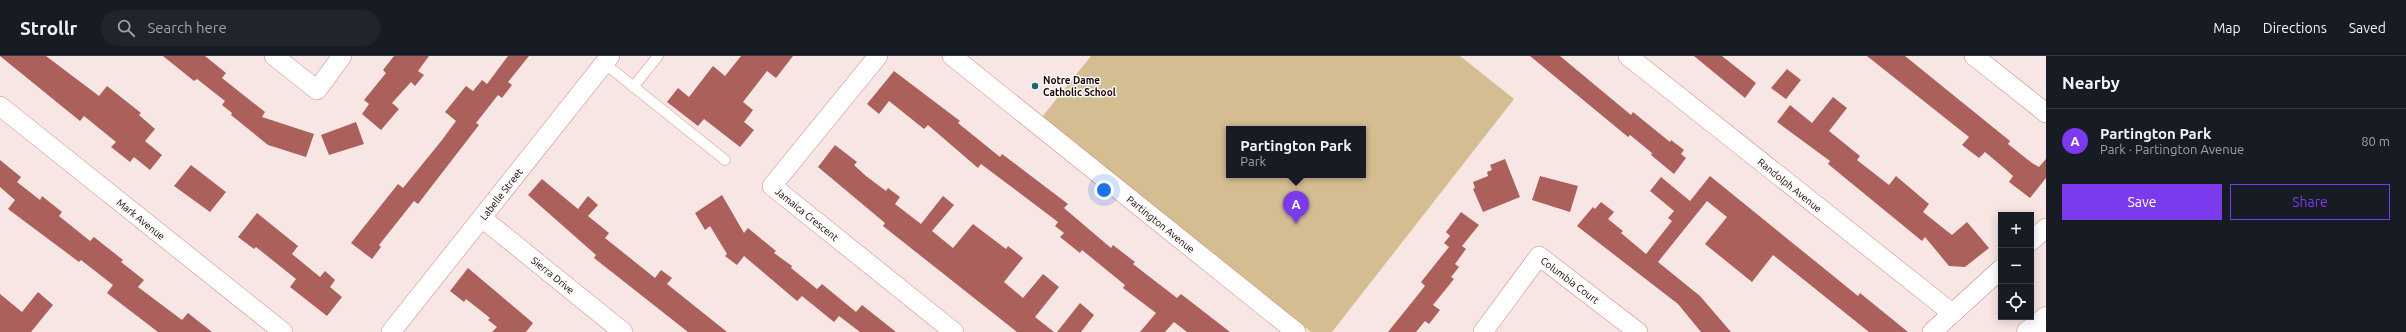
<!DOCTYPE html>
<meta charset="utf-8">
<style>
body{margin:0;font-family:Ubuntu,sans-serif;background:#20242c;color:#f1f3f6}
.controls{position:absolute;right:12px;bottom:12px;display:grid;overflow:hidden;border-radius:0px;box-shadow:0 2px 10px #0003}
.controls button{width:36px;height:36px;display:grid;place-items:center;padding:0;border:0;border-bottom:1px solid #363941;background:#171b24;color:#f1f3f6;font:20px sans-serif}
.you{position:absolute;left:1104px;top:134px;width:14px;height:14px;margin:-10px;border:3px solid #fff;border-radius:50%;background:#1a73e8;box-shadow:0 0 0 6px #1a73e833}
.badge{display:grid;place-items:center;width:26px;height:26px;border-radius:50%;background:#7c3aed;color:#fff;font-size:13px;font-weight:700}
.pin{position:absolute;translate:-50% -33px;filter:drop-shadow(0 1px 2px #0008)}
.pin::after{content:'';position:absolute;top:21px;width:14px;height:12px;background:inherit;clip-path:polygon(0 0,100% 0,50% 100%)}
.popup{position:absolute;left:1226px;top:70px;width:140px;height:52px;box-sizing:border-box;display:grid;place-content:center;border-radius:0px;background:#171b24;filter:drop-shadow(0 1px 3px #0005);font-size:13px;white-space:nowrap;color:#9ea1a6}
.popup b{font-size:15px;color:#f1f3f6}
.popup::after{content:'';position:absolute;left:50%;top:100%;margin-left:-8px;border:8px solid transparent;border-top-color:#171b24}
.list{margin:0;padding:0;list-style:none}
h2{display:flex;justify-content:space-between;align-items:center;height:52px;margin:0;padding:0 16px;font-size:17px}
h2 small{font-size:13px;font-weight:400;color:#9ea1a6}
.list li{display:grid;grid-template-columns:26px 1fr auto;gap:12px;align-items:center;box-sizing:border-box;height:64px;padding:0 16px;border-top:1px solid #363941}
.list b{display:block;font-size:15px;white-space:nowrap}
.list p{margin:0;font-size:13px;white-space:nowrap;color:#9ea1a6}
.list em{font-size:13px;font-style:normal;color:#9ea1a6}
.actions{display:flex;gap:8px;padding:12px 16px}
.actions a{flex:1;padding:9px 0;border:1px solid #7c3aed;border-radius:0px;text-align:center;font-size:14px;color:#7c3aed}
.actions .main{background:#7c3aed;color:#fff}
.icon{flex:none;width:22px;height:22px;fill:none;stroke:currentColor;stroke-width:2;stroke-linecap:round;stroke-linejoin:round}
.map{position:relative;flex:none;width:2046px;height:276px;overflow:hidden}
header{display:flex;align-items:center;gap:24px;box-sizing:border-box;height:56px;padding:0 20px;background:#171b24;border-bottom:1px solid #363941}
header strong{font-size:19px}
nav{display:flex;gap:22px;margin-inline-start:auto;font-size:14px}
.search{width:280px;height:36px;background:#20242c;display:flex;align-items:center;gap:10px;box-sizing:border-box;padding:0 14px;border-radius:22px;color:#9ea1a6;font-size:15px}
main{display:flex}
aside{flex:1;background:#171b24}
.map>svg:first-child{display:block}
</style>
<header>
<strong>Strollr</strong>
<div class="search"><svg class="icon" aria-label="search" viewBox="0 0 24 24"><circle cx="10" cy="10" r="6"/><path d="M15 15l6 6"/></svg>Search here</div>
<nav><a>Map</a><a>Directions</a><a>Saved</a></nav>
</header>
<main>
<div class="map">
<svg width="2046" height="276" viewBox="0 0 2046 276">
<rect width="100%" height="100%" fill="#f8e6e4"/>
<!-- green -->
<path fill="#d4bd91" fill-rule="evenodd" d="M1091,0H1460L1514,43L1332,276H1311L1042,61ZM1229,73H1363V119H1229Z"/>
<!-- building -->
<g fill="#ac605c">
<path d="M0,0H46L99,40L107,30L141,57L139,59L155,73L145,85L162,99L150,114L134,101L130,106L111,91L116,86L84,60L80,65Z"/>
<path d="M163,0H205L226,17L222,22L265,56L262,61L314,78L306,101L268,89L231,59L232,57L222,49L225,45L197,23L194,25Z"/>
<path d="M394,0H429L418,15L424,19L415,30L411,26L392,47L399,53L381,74L362,58L369,48L364,44L386,17L383,14Z"/>
<path d="M508,0H529L508,26L512,29L502,42L498,39L476,67L479,69L418,148L414,145L379,189L381,191L372,203L351,187L398,128L403,132L442,84L456,65L445,56L466,30L473,35L482,24L487,28Z"/>
<path d="M741,0H793L776,22L767,15L743,46L753,54L744,66L754,74L740,91L704,63L698,70L667,46L678,32L689,41L713,10L725,20Z"/>
<path d="M1530,0H1560L1631,59L1633,56L1670,86L1671,84L1684,94L1681,98L1686,102L1674,118L1651,99L1652,97L1630,79L1628,81Z"/>
<path d="M1694,0H1722L1756,27L1745,42Z"/>
<path d="M1867,0H1905L2010,85L2008,88L2032,107L2039,111L2046,103V122L2030,142L2009,126L2013,120L2004,112L1985,96L1979,102L1962,89L1969,81Z"/>
<path d="M1787,13L1801,24L1786,43L1771,32Z"/>
<path d="M894,15L960,65L958,67L1000,101L1002,98L1068,148L1064,152L1111,192L1113,189L1135,206L1133,208L1177,242L1181,238L1230,276H1187L1174,266L1165,276H1140L1156,257L1123,232L1125,229L1082,194L1080,197L1060,181L1064,177L1055,170L1058,166L981,108L978,112L928,69L924,73L889,45L879,58L867,48Z"/>
<path d="M1833,41L1847,52L1829,75L1860,100L1857,104L1889,129L1896,120L1929,148L1923,156L1952,179L1967,166L1989,192L1965,211L1949,210L1925,181L1922,185L1828,108L1830,105L1777,66L1790,49L1812,67Z"/>
<path d="M356,66L364,88L329,99L321,79Z"/>
<path d="M835,89L857,106L854,109L866,120L886,135L888,132L900,141L895,148L921,168L943,140L954,149L932,175L953,192L973,168L1006,193L1008,190L1023,202L1004,226L1023,242L1043,218L1059,231L1035,261L1054,276H1017L883,170L885,167L818,111Z"/>
<path d="M1505,103L1520,141L1483,156L1473,133L1475,132L1473,126L1488,120L1487,116L1492,114L1490,109Z"/>
<path d="M0,104L21,121L17,126L40,144L42,140L62,156L59,160L90,185L94,181L123,204L121,206L144,224L138,231L182,264L188,257L212,276H158L107,237L113,229L81,204L79,206L8,153L15,144L0,131Z"/>
<path d="M191,109L226,136L210,156L174,130Z"/>
<path d="M1540,120L1578,130L1570,156L1532,144Z"/>
<path d="M1710,120L1858,240L1860,237L1908,276H1869L1773,199L1752,226L1705,188L1727,161L1707,145L1658,206L1700,240L1731,276H1701L1678,248L1577,170L1593,151L1595,153L1601,146L1614,156L1608,163L1623,175L1621,177L1646,198L1672,165L1668,162L1674,155L1650,135L1661,121L1690,145Z"/>
<path d="M542,123L578,153L588,140L598,149L588,160L609,177L605,182L655,222L661,214L672,222L667,228L727,276H688L594,202L596,199L528,139Z"/>
<path d="M722,139L744,177L748,172L776,195L774,197L792,210L791,212L817,233L822,228L856,256L862,249L896,276H860L839,260L834,266L802,240L797,245L744,200L737,209L725,200L727,198L710,170L705,174L695,157Z"/>
<path d="M1461,156L1479,169L1462,190L1466,193L1455,208L1459,211L1451,221L1454,223L1433,249L1440,254L1429,268L1425,265L1416,276H1388L1425,230L1421,226L1449,191L1444,187L1450,180L1446,176Z"/>
<path d="M257,157L298,190L292,198L320,221L325,215L335,224L330,231L342,241L327,260L290,231L296,223L256,191L254,193L238,181Z"/>
<path d="M468,212L533,267L526,276H492L497,271L488,264L490,262L466,243L464,246L450,235Z"/>
<path d="M38,236L53,249L31,276H0V238L22,256Z"/>
<path d="M1080,247L1094,259L1081,276H1057Z"/>
</g>
<g fill="none" stroke-linecap="round" stroke-linejoin="round">
<!-- service casing -->
<g stroke="#d6847f" stroke-width="11">
<g id="service">
<path d="M604,7L725,104"/>
<path d="M633,31L658,0"/>
</g>
</g>
<!-- minor casing -->
<g stroke="#d6847f" stroke-width="20">
<g id="minor">
<path d="M274,0L317,34L342,0"/>
<path d="M878,0L772,130L954,276"/>
<path d="M952,0L1296,276"/>
<path d="M1628,0L1952,257"/>
<path d="M1974,0L2046,57"/>
<path d="M0,50L283,276"/>
<path d="M482,162L623,276"/>
<path d="M2031,185L2046,172"/>
<path d="M391,276L610,0"/>
<path d="M1483,276L1539,200L1638,276"/>
<path d="M1932,276L2001,213"/>
</g>
</g>
<!-- motorway casing -->
<g stroke="#d6847f" stroke-width="23">
<path id="motorway" d="M2028,276L2046,262"/>
</g>
<!-- service -->
<use href="#service" stroke="#fff" stroke-width="10"/>
<!-- minor -->
<use href="#minor" stroke="#fff" stroke-width="19"/>
<!-- motorway -->
<use href="#motorway" stroke="#fff" stroke-width="22"/>
</g>
<!-- markers -->
<circle fill="#19666d" stroke="#f8f8f8" stroke-width="1.5" cx="1035" cy="30" r="4"/>
<g text-anchor="middle" stroke-width="3" stroke-linejoin="round" paint-order="stroke">
<!-- poi labels -->
<g font-size="10" font-weight="bold" fill="#1d0203" stroke="#f8f8f8" text-anchor="start">
<text x="1043" y="28">Notre Dame<tspan x="1043" dy="12">Catholic School</tspan></text>
</g>
<!-- street labels -->
<g font-size="10" fill="#1d0203" stroke="#f8f8f8">
<text transform="translate(1790 129) rotate(39)" y="4">Randolph Avenue</text>
<text transform="translate(501 138) rotate(-52)" y="4">Labelle Street</text>
<text transform="translate(807 158) rotate(39)" y="4">Jamaica Crescent</text>
<text transform="translate(141 163) rotate(39)" y="4">Mark Avenue</text>
<text transform="translate(1161 168) rotate(39)" y="4">Partington Avenue</text>
<text transform="translate(553 219) rotate(39)" y="4">Sierra Drive</text>
<text transform="translate(1570 224) rotate(37)" y="4">Columbia Court</text>
</g>
</g>
</svg>
<div class="controls">
<button>+</button>
<button>−</button>
<button><svg class="icon" aria-label="locate" viewBox="0 0 24 24"><circle cx="12" cy="12" r="6"/><path d="M12 2v4M12 18v4M2 12h4M18 12h4"/></svg></button>
</div>
<div class="you"></div>
<div class="pin badge" style="left:1296px;top:168px">A</div>
<div class="popup"><b>Partington Park</b>Park</div>
</div>
<aside>
<h2>Nearby<small></small></h2>
<ul class="list">
<li><span class="badge">A</span><div><b>Partington Park</b><p>Park · Partington Avenue</p></div><em>80 m</em></li>
</ul>
<div class="actions"><a class="main">Save</a><a>Share</a></div>
</aside>
</main>
